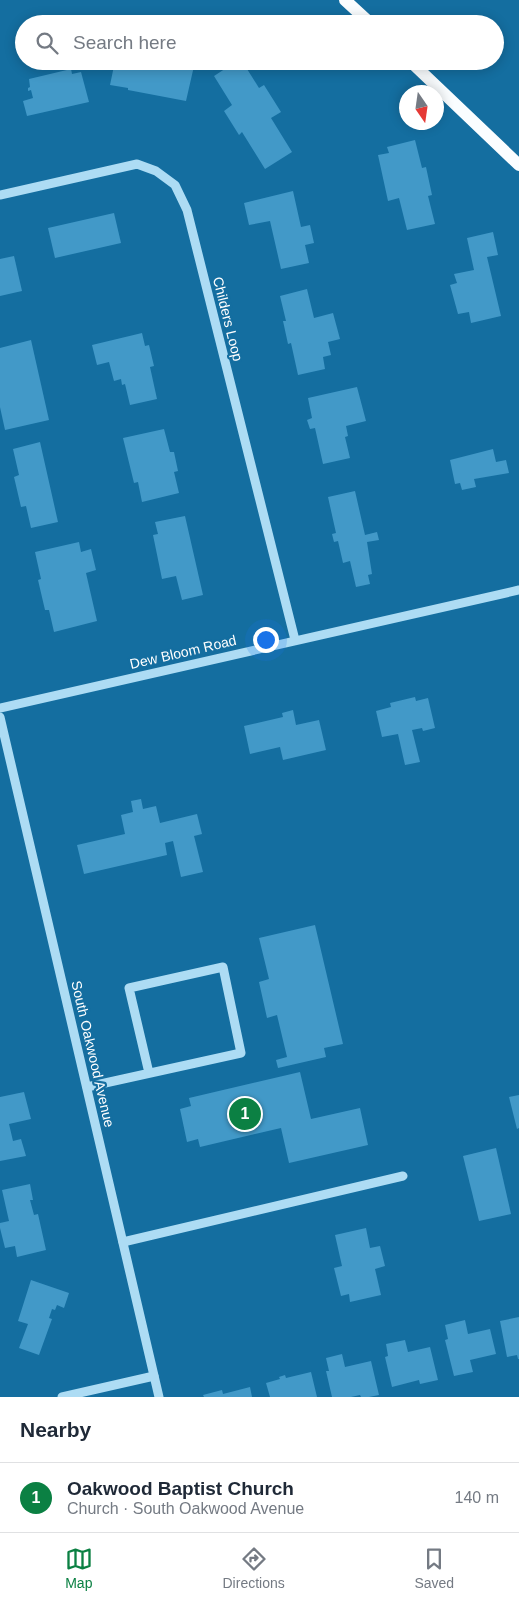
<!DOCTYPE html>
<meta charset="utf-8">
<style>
body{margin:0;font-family:Helvetica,sans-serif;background:#f2f2f3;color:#1f2937}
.compass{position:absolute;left:399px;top:85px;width:45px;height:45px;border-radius:50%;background:#fff;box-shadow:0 2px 12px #0003;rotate:167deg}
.you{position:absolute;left:265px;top:639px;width:18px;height:18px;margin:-12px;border:4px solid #fff;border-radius:50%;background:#1a73e8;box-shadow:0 0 0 8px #1a73e833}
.badge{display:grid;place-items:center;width:32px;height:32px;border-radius:50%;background:#0b8043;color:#fff;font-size:16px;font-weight:700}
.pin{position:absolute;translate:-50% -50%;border:2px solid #fff;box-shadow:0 1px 5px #0006}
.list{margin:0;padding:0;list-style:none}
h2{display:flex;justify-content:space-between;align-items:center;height:65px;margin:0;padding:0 20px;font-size:21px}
h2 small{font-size:16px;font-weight:400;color:#747a83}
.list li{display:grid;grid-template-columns:32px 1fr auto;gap:15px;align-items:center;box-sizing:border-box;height:70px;padding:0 20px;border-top:1px solid #e0e1e3}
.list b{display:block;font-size:19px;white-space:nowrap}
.list p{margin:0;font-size:16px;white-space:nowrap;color:#747a83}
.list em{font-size:16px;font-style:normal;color:#747a83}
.icon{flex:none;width:28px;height:28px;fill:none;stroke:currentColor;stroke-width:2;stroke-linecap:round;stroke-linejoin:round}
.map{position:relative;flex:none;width:519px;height:1397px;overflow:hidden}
.search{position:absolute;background:#fff;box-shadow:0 2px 12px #0003;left:15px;right:15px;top:15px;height:55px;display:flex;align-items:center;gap:12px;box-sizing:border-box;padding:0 18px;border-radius:28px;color:#747a83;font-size:19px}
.sheet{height:135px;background:#fff}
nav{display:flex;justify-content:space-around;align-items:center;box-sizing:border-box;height:70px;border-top:1px solid #e0e1e3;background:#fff;font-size:14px;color:#747a83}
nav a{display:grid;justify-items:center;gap:2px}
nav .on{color:#0b8043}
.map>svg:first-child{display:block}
</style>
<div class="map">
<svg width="519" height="1397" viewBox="0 0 519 1397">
<rect width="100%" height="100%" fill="#146ea0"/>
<!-- building -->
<g fill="#4299c8">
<path d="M115,61H172L194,66L186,101L128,90V88L110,85Z"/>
<path d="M237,61H242L259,88L264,85L281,112L271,118L292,152L265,169L242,132L239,135L224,111L232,105L214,76Z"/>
<path d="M71,69L72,74L81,72L89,102L27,116L23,101L33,98L31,90L28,91V88L30,87L29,79Z"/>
<path d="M415,140L422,168L426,167L432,195L428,196L435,224L407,230L399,198L388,201L378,155L389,153L387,147Z"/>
<path d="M293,191L301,227L310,225L314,243L305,245L309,263L281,269L270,221L249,225L244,203Z"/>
<path d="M114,213L121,243L55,258L48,228Z"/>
<path d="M493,232L498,255L487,257L501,316L471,323L469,312L458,314L450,285L457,283L454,274L474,270L467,238Z"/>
<path d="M14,256L22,291L0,296V259Z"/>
<path d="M307,289L314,318L333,313L340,339L328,342L331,355L323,357L325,369L298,375L291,343L288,344L283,321H286L280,296Z"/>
<path d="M142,333L145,346L149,345L154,366L150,367L157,399L130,405L125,384L122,385L121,379L114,381L109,362L97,365L92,345Z"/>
<path d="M31,340L49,420L5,430L0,407V348Z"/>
<path d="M357,387L366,421L346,426L348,436L345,437L350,458L323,464L315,428L310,429L307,420L312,418L308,398Z"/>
<path d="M164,429L170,452H174L178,471L174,472L179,493L142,502L138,482L134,483L123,438Z"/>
<path d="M40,442L58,522L31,528L26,506L21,507L14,477L19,475L13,449Z"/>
<path d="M493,449L496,462L506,460L509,473L474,479L476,487L462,490L460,483L455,484L450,460Z"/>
<path d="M355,491L365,535L377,532L379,540L367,542L372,574L368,575L370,584L356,587L350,561L343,563L338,541L334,542L332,534L336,533L328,497Z"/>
<path d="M185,516L203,595L182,600L176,576L162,579L153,535L158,534L155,522Z"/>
<path d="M79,542L81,552L91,549L96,570L86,573L97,621L54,632L49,610H45L38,580L41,579L35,552Z"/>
<path d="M415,697L416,701L428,698L435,728L423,731L422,728L412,730L420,762L405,765L398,734L382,737L376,711L391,707L390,703Z"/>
<path d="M293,710L296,725L319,720L326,750L283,760L280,747L250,754L244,726L283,717L282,713Z"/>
<path d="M141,799L143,809L156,806L160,823L197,814L202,834L194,836L203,872L181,877L173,841L165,843L167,855L84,874L77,845L125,834L121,815L133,812L131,801Z"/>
<path d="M315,925L343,1044L324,1048L326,1057L278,1068L276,1060L287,1057L277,1015L267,1018L259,982L269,979L259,938Z"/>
<path d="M300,1072L311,1119L360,1108L368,1145L289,1163L281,1128L200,1147L198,1139L187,1142L180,1109L191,1106L189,1098Z"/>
<path d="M24,1092L31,1119L9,1124L13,1141L21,1139L26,1156L0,1161V1097Z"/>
<path d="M519,1095V1128L517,1129L509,1097Z"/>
<path d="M496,1148L511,1214L479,1221L463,1156Z"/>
<path d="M30,1184L33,1200H30L34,1215L38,1214L46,1250L17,1257L15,1246L5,1248L0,1228V1223L9,1221L2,1190Z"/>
<path d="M366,1228L370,1248L380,1246L385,1266L375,1269L381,1295L350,1302L349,1294L341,1296L334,1268L342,1266L335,1235Z"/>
<path d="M31,1280L69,1293L64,1308L57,1305L55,1310L52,1309L49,1318L52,1319L39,1355L19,1348L28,1324L18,1321Z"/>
<path d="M519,1317V1359H518L517,1355L507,1357L500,1321Z"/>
<path d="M465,1320L468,1334L490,1329L496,1354L470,1360L473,1372L454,1376L445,1340L448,1339L445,1325Z"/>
<path d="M405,1340L408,1352L430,1347L438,1380L420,1384L419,1380L392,1387L385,1357L388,1356L386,1344Z"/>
<path d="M342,1354L345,1367L371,1361L379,1395L369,1397H361L360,1395L351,1397H332L326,1371H329L326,1358Z"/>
<path d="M311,1372L317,1397H270L266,1383L280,1379L279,1377L285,1375L286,1378Z"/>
<path d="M250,1387L252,1397H204L203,1395L222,1390L223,1394Z"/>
</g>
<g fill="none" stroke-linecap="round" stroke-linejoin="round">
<!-- minor -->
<g stroke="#addcf4" stroke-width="9">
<path d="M0,195L137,164L156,171L175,185L187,210L295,640"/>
<path d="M0,708L519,590"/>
<path d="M0,717L159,1397"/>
<path d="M87,1087L241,1053L223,967L129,988L149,1073"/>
<path d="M123,1242L403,1176"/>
<path d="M62,1397L154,1376"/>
</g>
<!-- major -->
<g stroke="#fafdff" stroke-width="12">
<path d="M345,0L371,24"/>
<path d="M410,61L519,165"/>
</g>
</g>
<g text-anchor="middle" stroke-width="4.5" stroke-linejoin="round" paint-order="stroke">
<!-- street labels -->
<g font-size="14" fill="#fff" stroke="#146ea0">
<text transform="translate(228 319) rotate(76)" y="5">Childers Loop</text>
<text transform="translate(183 652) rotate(-13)" y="5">Dew Bloom Road</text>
<text transform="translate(93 1054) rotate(77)" y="5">South Oakwood Avenue</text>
</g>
</g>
</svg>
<svg class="compass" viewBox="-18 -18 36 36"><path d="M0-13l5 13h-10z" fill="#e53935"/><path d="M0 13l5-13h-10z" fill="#747a83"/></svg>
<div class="you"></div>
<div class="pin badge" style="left:245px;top:1114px">1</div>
<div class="search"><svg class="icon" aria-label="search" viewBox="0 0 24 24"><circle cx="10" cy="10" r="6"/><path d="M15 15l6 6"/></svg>Search here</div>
</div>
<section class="sheet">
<h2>Nearby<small></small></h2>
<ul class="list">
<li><span class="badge">1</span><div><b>Oakwood Baptist Church</b><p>Church · South Oakwood Avenue</p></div><em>140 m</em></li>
</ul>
</section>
<nav>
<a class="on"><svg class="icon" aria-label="map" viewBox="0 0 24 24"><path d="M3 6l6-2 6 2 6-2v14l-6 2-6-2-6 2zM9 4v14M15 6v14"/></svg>Map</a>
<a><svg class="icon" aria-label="directions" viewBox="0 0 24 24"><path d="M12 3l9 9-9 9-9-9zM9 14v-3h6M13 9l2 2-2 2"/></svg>Directions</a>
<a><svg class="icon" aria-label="saved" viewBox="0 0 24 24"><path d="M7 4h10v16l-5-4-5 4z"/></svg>Saved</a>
</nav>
